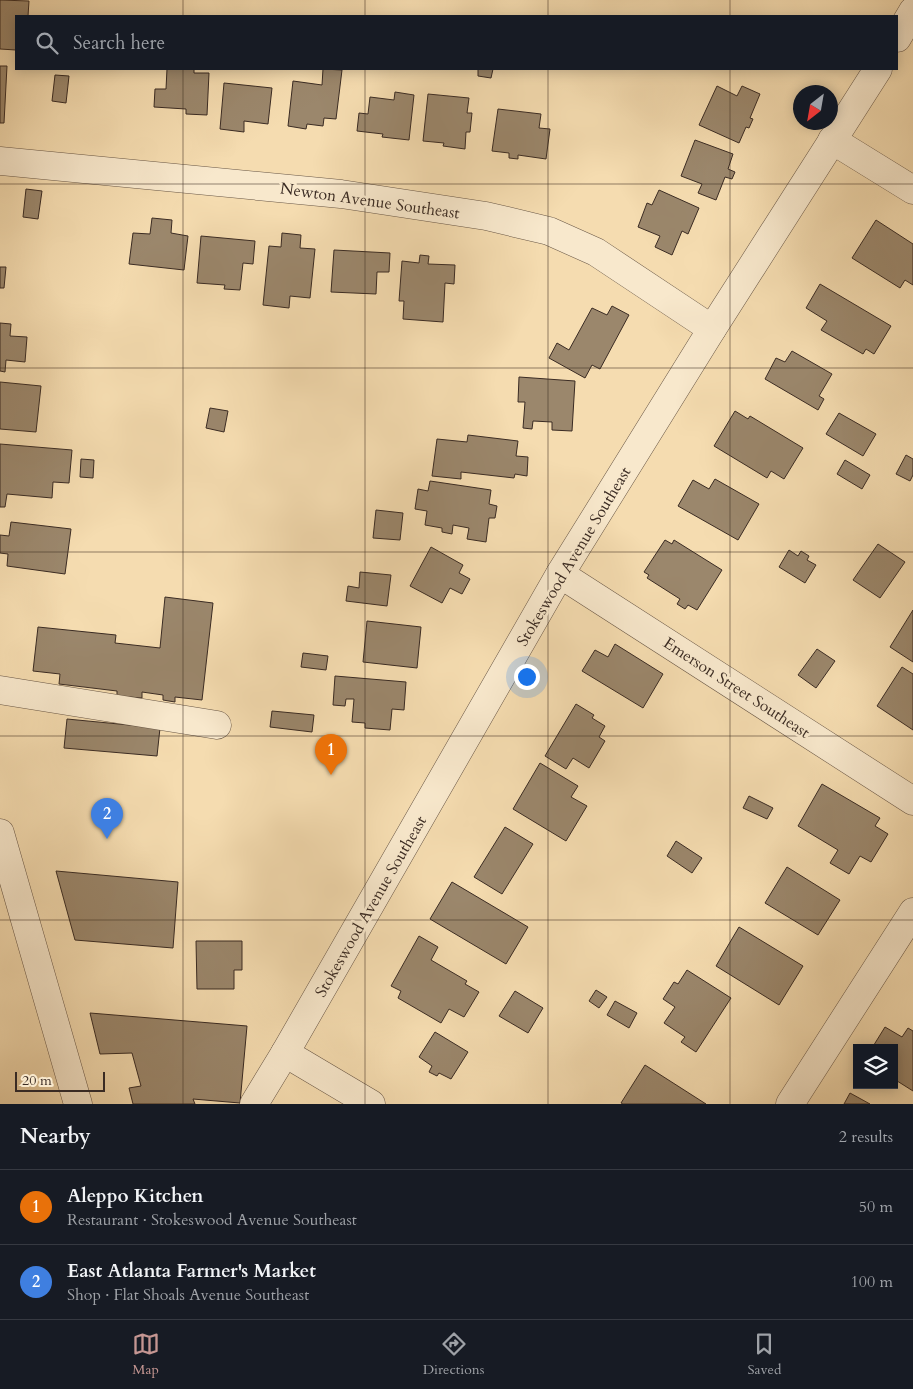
<!DOCTYPE html>
<meta charset="utf-8">
<style>
body{margin:0;font-family:Cardo,serif;background:#20242c;color:#f1f3f6}
.controls{position:absolute;right:15px;bottom:15px;display:grid;overflow:hidden;border-radius:0px;box-shadow:0 2px 12px #0003}
.controls button{width:45px;height:45px;display:grid;place-items:center;padding:0;border:0;border-bottom:1px solid #363941;background:#171b24;color:#f1f3f6;font:25px sans-serif}
.compass{position:absolute;left:793px;top:85px;width:45px;height:45px;border-radius:50%;background:#171b24;box-shadow:0 2px 12px #0003;rotate:211deg}
.scale{position:absolute;left:15px;bottom:12px;width:90px;box-sizing:border-box;padding-left:5px;border:2px solid #3a2b23;border-top:0;font-size:14px;line-height:18px;white-space:nowrap;color:#3a2b23;-webkit-text-stroke:4px #f8e8cc;paint-order:stroke}
.you{position:absolute;left:526px;top:676px;width:18px;height:18px;margin:-12px;border:4px solid #fff;border-radius:50%;background:#1a73e8;box-shadow:0 0 0 8px #1a73e833}
.badge{display:grid;place-items:center;width:32px;height:32px;border-radius:50%;background:#c59692;color:#fff;font-size:16px;font-weight:700}
.pin{position:absolute;translate:-50% -41px;filter:drop-shadow(0 1px 2px #0008)}
.pin::after{content:'';position:absolute;top:26px;width:18px;height:15px;background:inherit;clip-path:polygon(0 0,100% 0,50% 100%)}
.list{margin:0;padding:0;list-style:none}
h2{display:flex;justify-content:space-between;align-items:center;height:65px;margin:0;padding:0 20px;font-size:21px}
h2 small{font-size:16px;font-weight:400;color:#9ea1a6}
.list li{display:grid;grid-template-columns:32px 1fr auto;gap:15px;align-items:center;box-sizing:border-box;height:75px;padding:0 20px;border-top:1px solid #363941}
.list b{display:block;font-size:19px;white-space:nowrap}
.list p{margin:0;font-size:16px;white-space:nowrap;color:#9ea1a6}
.list em{font-size:16px;font-style:normal;color:#9ea1a6}
.icon{flex:none;width:28px;height:28px;fill:none;stroke:currentColor;stroke-width:2;stroke-linecap:round;stroke-linejoin:round}
.map{position:relative;flex:none;width:913px;height:1104px;overflow:hidden}
.search{position:absolute;background:#171b24;box-shadow:0 2px 12px #0003;left:15px;right:15px;top:15px;height:55px;display:flex;align-items:center;gap:12px;box-sizing:border-box;padding:0 18px;border-radius:0px;color:#9ea1a6;font-size:19px}
.sheet{height:215px;background:#171b24}
nav{display:flex;justify-content:space-around;align-items:center;box-sizing:border-box;height:70px;border-top:1px solid #363941;background:#171b24;font-size:14px;color:#9ea1a6}
nav a{display:grid;justify-items:center;gap:2px}
nav .on{color:#c59692}
.map>svg:first-child{display:block}
</style>
<div class="map">
<svg width="913" height="1104" viewBox="0 0 913 1104">
<rect width="100%" height="100%" fill="#f5dcb0"/>
<filter id="stains"><feTurbulence type="fractalNoise" baseFrequency=".004" numOctaves="4"/><feColorMatrix values="0 0 0 0 .2 0 0 0 0 .09 0 0 0 0 .02 0 0 0 .5 -.17"/></filter>
<radialGradient id="worn" r=".72"><stop offset=".6" stop-color="#630" stop-opacity="0"/><stop offset="1" stop-color="#630" stop-opacity=".3"/></radialGradient>
<!-- building -->
<g fill="#9b876c" stroke="#3a2b23">
<path d="M0,0L29,1L28,16H16V50L0,49Z"/>
<path d="M0,66H7L4,123H0Z"/>
<path d="M167,69H194V73H209L207,115L186,114V109L154,107L155,89H166Z"/>
<path d="M323,69L342,70L336,119L324,118L323,126L307,124L306,129L288,126L293,81L322,85Z"/>
<path d="M478,69H493L491,78L478,76Z"/>
<path d="M55,75L69,76L66,103L52,101Z"/>
<path d="M224,83L272,88L268,124L244,121V132L220,129Z"/>
<path d="M717,86L737,96L742,86L760,94L750,118L753,119L749,128L746,127L739,143L699,125Z"/>
<path d="M395,92L414,95L409,140L382,137L383,134L357,131L359,113L368,114L370,97L394,100Z"/>
<path d="M428,94L469,98L467,113H472L470,132H466L465,149L443,146L444,143L423,141Z"/>
<path d="M498,109L541,114L539,128L550,129L546,159L518,155V159L509,158V153L492,151Z"/>
<path d="M695,140L733,154L728,169L735,172L732,179L725,177L716,200L698,193L702,184L681,176Z"/>
<path d="M26,189L42,191L38,219L23,217Z"/>
<path d="M659,190L699,208L688,234L682,231L672,255L655,247L660,236L638,227L647,203L652,205Z"/>
<path d="M152,218L172,220L171,233L188,236L184,270L129,264L133,233L150,234Z"/>
<path d="M876,220L913,244V285L905,280L900,288L852,258Z"/>
<path d="M282,233L301,235L300,248L315,249L310,298L290,296L289,308L263,305L269,246L281,247Z"/>
<path d="M201,236L255,241L253,264L243,263L240,290L224,289L225,285L197,283Z"/>
<path d="M334,250L390,253L389,272H377L376,294L331,292Z"/>
<path d="M420,255L429,256L428,264L455,265L454,284L445,283L443,322L403,319L404,301H399L402,261L419,263Z"/>
<path d="M0,267H6L4,288H0Z"/>
<path d="M820,284L891,326L874,354L866,349L863,354L821,330L827,321L806,308Z"/>
<path d="M612,306L629,315L600,369L592,365L585,378L549,358L557,343L569,350L592,308L607,315Z"/>
<path d="M0,323L11,324L10,336L27,337L25,362L6,360L5,372L0,371Z"/>
<path d="M792,351L832,374L819,396L824,399L818,410L765,379L776,358L785,362Z"/>
<path d="M519,377L575,381L572,431L552,430V422L533,421L532,429L523,428L525,402H518Z"/>
<path d="M0,382L41,386L36,432L0,429Z"/>
<path d="M210,408L228,411L224,432L206,428Z"/>
<path d="M735,411L748,419L750,416L803,448L784,479L771,471L767,478L714,446Z"/>
<path d="M839,413L876,434L863,456L826,434Z"/>
<path d="M468,435L518,441L516,456L528,457L527,476L515,474L514,478L461,472V479L432,476L437,439L467,442Z"/>
<path d="M0,444L72,450L69,483L53,482L52,498L7,494L5,507H0Z"/>
<path d="M906,455L913,459V475L910,481L896,474Z"/>
<path d="M81,459L94,460L93,478L80,477Z"/>
<path d="M845,460L870,475L862,489L837,474Z"/>
<path d="M715,479L759,504L738,540L678,506L693,480L709,489Z"/>
<path d="M430,481L491,490L489,504L497,506L495,518H489L486,542L467,539L469,528L453,525L452,534L442,532V528L425,525L427,511L415,509L418,489L428,491Z"/>
<path d="M376,510L403,513L400,540L373,538Z"/>
<path d="M11,522L71,529L65,574L7,566L8,554L0,553V535L9,536Z"/>
<path d="M665,540L672,544L674,540L722,570L697,610L688,605L685,609L677,604L680,599L647,578L649,575L644,572Z"/>
<path d="M878,544L905,562L880,598L853,580Z"/>
<path d="M431,547L463,565L459,573L470,579L462,594L450,588L442,603L410,586Z"/>
<path d="M789,550L798,556L801,551L809,556L807,560L816,565L805,583L779,567Z"/>
<path d="M360,572L391,575L387,606L346,601L348,586L359,588Z"/>
<path d="M165,597L213,603L202,700L175,697V702L163,700V695L142,692V698L117,696V691L59,684L60,674L33,671L38,627L116,635L115,643L160,648Z"/>
<path d="M913,610V662L890,647Z"/>
<path d="M367,621L421,627L417,668L363,662Z"/>
<path d="M615,644L663,674L643,708L582,671L595,650L608,657Z"/>
<path d="M817,649L835,661L816,688L798,675Z"/>
<path d="M303,653L328,656L326,670L301,667Z"/>
<path d="M902,667L913,674V730L877,706Z"/>
<path d="M335,676L406,682L404,710L392,709L390,730L365,728V723L352,722L354,699H346L345,706L333,705Z"/>
<path d="M576,704L594,715L592,718L605,726L599,737L605,741L589,768L573,758L566,769L545,756Z"/>
<path d="M272,711L314,715L312,732L270,727Z"/>
<path d="M67,719L160,728L157,756L64,748Z"/>
<path d="M540,763L578,786L571,797L587,806L566,841L513,809Z"/>
<path d="M822,784L880,818L875,826L888,834L871,862L860,856L849,874L830,863L838,850L798,826Z"/>
<path d="M749,796L773,808L767,819L743,808Z"/>
<path d="M505,827L533,844L502,894L474,877Z"/>
<path d="M676,841L702,858L692,873L667,856Z"/>
<path d="M787,867L840,900L818,935L765,903Z"/>
<path d="M56,871L178,882L173,948L75,940Z"/>
<path d="M452,882L528,927L506,964L430,919Z"/>
<path d="M739,927L803,966L779,1005L716,966Z"/>
<path d="M419,936L438,947L431,960L467,981L465,984L479,992L464,1017L449,1009L441,1023L398,998L401,991L391,986Z"/>
<path d="M196,941H242V970H234V989H197Z"/>
<path d="M687,970L731,998L696,1052L681,1042L685,1037L664,1023L675,1007L663,999L674,982L678,984Z"/>
<path d="M596,990L607,997L599,1008L589,1001Z"/>
<path d="M515,991L543,1008L528,1033L499,1016Z"/>
<path d="M615,1001L637,1013L629,1028L607,1015Z"/>
<path d="M90,1013L247,1026L240,1103L193,1099L195,1104H133L129,1088L141,1086L132,1053L100,1054Z"/>
<path d="M885,1027L902,1037L908,1028L913,1031V1091L894,1079V1048H872Z"/>
<path d="M435,1032L468,1052L451,1079L439,1073L437,1076L429,1072L432,1066L419,1057Z"/>
<path d="M645,1065L706,1104H623L621,1103Z"/>
<path d="M850,1093L870,1104H844Z"/>
</g>
<g fill="none" stroke-linecap="round" stroke-linejoin="round">
<!-- minor casing -->
<g stroke="#695746" stroke-width="29">
<g id="minor">
<path d="M897,38L913,11"/>
<path d="M832,140L913,190"/>
<path d="M0,161L341,194L486,216L549,231L596,252L712,329"/>
<path d="M560,574L913,801"/>
<path d="M0,690L217,725"/>
<path d="M0,833L78,1104"/>
<path d="M285,1053L371,1104"/>
<path d="M254,1104L285,1053L560,574L712,329L878,69"/>
<path d="M790,1104L913,912"/>
</g>
</g>
<!-- minor -->
<use href="#minor" stroke="#f8e8cc" stroke-width="28"/>
</g>
<!-- grid -->
<path fill="none" stroke="#3a2b23" stroke-width="1" stroke-opacity="0.55" d="M183,0V16M365,0V16M548,0V16M730,0V16M183,69V1104M365,69V1104M548,69V1104M730,69V1104M0,184H913M0,368H913M0,552H913M0,736H913M0,920H913"/>
<g text-anchor="middle" stroke-width="5" stroke-linejoin="round" paint-order="stroke">
<!-- street labels -->
<g font-size="16" fill="#3a2b23" stroke="#f8e8cc">
<text transform="translate(370 200) rotate(8)" y="6">Newton Avenue Southeast</text>
<text transform="translate(573 556) rotate(-59)" y="6">Stokeswood Avenue Southeast</text>
<text transform="translate(737 687) rotate(33)" y="6">Emerson Street Southeast</text>
<text transform="translate(370 906) rotate(-60)" y="6">Stokeswood Avenue Southeast</text>
</g>
</g>
<rect width="100%" height="100%" filter="url(#stains)"/>
<rect width="100%" height="100%" fill="url(#worn)"/>
</svg>
<div class="controls">
<button><svg class="icon" aria-label="layers" viewBox="0 0 24 24"><path d="M12 4l9 5-9 5-9-5zM3 14l9 5 9-5"/></svg></button>
</div>
<svg class="compass" viewBox="-18 -18 36 36"><path d="M0-13l5 13h-10z" fill="#e53935"/><path d="M0 13l5-13h-10z" fill="#9ea1a6"/></svg>
<div class="scale">20 m</div>
<div class="you"></div>
<div class="pin badge" style="left:331px;top:775px;background:#e8710a">1</div>
<div class="pin badge" style="left:107px;top:839px;background:#3f7fe0">2</div>
<div class="search"><svg class="icon" aria-label="search" viewBox="0 0 24 24"><circle cx="10" cy="10" r="6"/><path d="M15 15l6 6"/></svg>Search here</div>
</div>
<section class="sheet">
<h2>Nearby<small>2 results</small></h2>
<ul class="list">
<li><span class="badge" style="background:#e8710a">1</span><div><b>Aleppo Kitchen</b><p>Restaurant · Stokeswood Avenue Southeast</p></div><em>50 m</em></li>
<li><span class="badge" style="background:#3f7fe0">2</span><div><b>East Atlanta Farmer's Market</b><p>Shop · Flat Shoals Avenue Southeast</p></div><em>100 m</em></li>
</ul>
</section>
<nav>
<a class="on"><svg class="icon" aria-label="map" viewBox="0 0 24 24"><path d="M3 6l6-2 6 2 6-2v14l-6 2-6-2-6 2zM9 4v14M15 6v14"/></svg>Map</a>
<a><svg class="icon" aria-label="directions" viewBox="0 0 24 24"><path d="M12 3l9 9-9 9-9-9zM9 14v-3h6M13 9l2 2-2 2"/></svg>Directions</a>
<a><svg class="icon" aria-label="saved" viewBox="0 0 24 24"><path d="M7 4h10v16l-5-4-5 4z"/></svg>Saved</a>
</nav>
